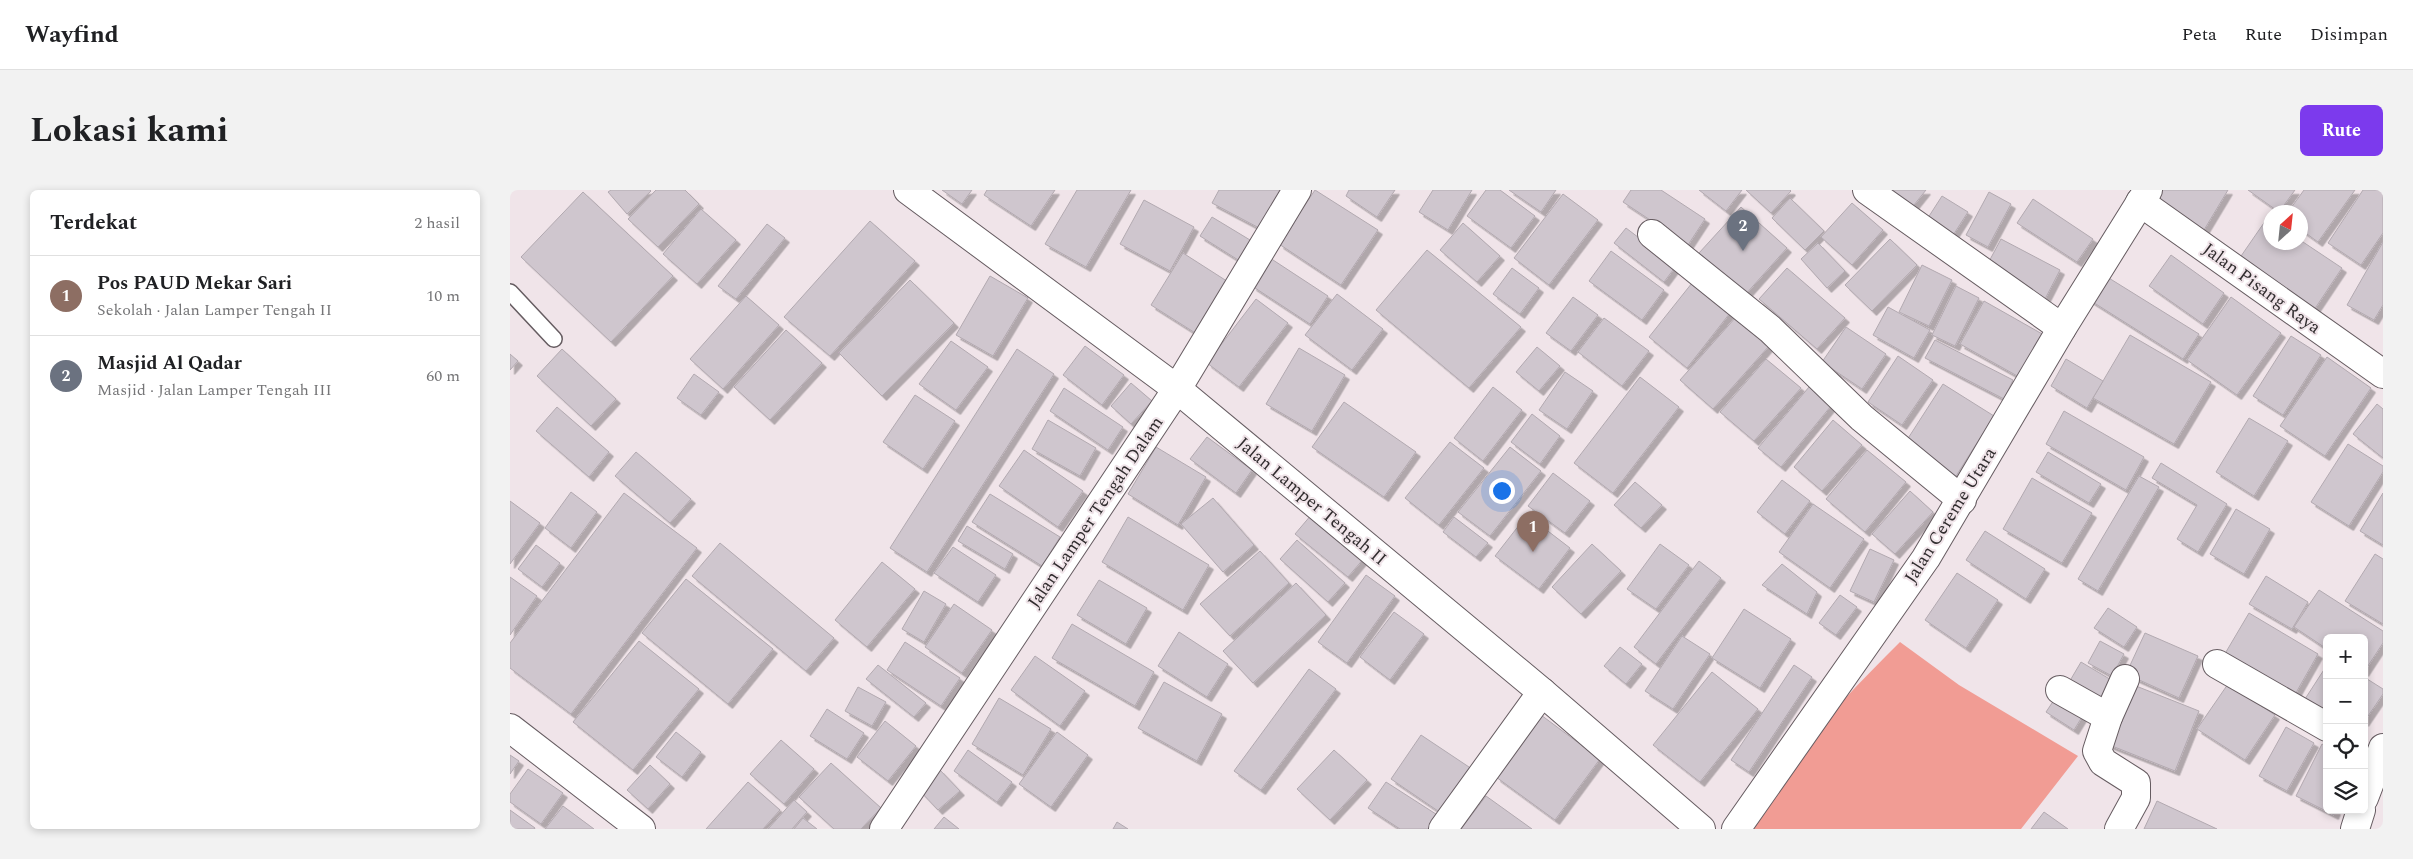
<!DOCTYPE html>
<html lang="id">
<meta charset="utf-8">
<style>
body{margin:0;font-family:Spectral,serif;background:#f2f2f2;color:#202124}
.controls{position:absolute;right:15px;bottom:15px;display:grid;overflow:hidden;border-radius:8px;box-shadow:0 2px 8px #0003}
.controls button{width:45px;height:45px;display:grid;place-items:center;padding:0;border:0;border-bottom:1px solid #e0e0e0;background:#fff;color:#202124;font:25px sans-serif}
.compass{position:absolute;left:1753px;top:15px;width:45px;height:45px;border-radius:50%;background:#fff;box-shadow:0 2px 8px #0003;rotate:27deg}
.you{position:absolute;left:991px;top:300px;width:18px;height:18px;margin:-12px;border:4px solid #fff;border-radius:50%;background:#1a73e8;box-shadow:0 0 0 8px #1a73e833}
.badge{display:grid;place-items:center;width:32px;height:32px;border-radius:50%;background:#7c3aed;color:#fff;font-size:16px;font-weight:700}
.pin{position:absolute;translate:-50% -41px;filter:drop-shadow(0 1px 2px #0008)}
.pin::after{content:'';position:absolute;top:26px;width:18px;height:15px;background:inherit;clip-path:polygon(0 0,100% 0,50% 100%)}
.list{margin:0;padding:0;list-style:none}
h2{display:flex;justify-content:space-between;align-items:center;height:65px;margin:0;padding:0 20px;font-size:21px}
h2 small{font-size:16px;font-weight:400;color:#757577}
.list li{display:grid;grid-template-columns:32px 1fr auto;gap:15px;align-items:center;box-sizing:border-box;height:80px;padding:0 20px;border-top:1px solid #e0e0e0}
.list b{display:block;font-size:19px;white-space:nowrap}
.list p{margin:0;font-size:16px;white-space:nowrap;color:#757577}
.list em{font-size:16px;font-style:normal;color:#757577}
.icon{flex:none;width:28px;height:28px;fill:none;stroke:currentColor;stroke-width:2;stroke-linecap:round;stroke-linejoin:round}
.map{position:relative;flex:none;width:1873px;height:639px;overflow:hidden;border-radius:8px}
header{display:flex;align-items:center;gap:30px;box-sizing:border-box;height:70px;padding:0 25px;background:#fff;border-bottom:1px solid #e0e0e0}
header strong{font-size:24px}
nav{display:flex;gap:28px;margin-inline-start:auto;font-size:18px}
.intro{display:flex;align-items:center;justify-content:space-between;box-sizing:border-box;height:120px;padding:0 30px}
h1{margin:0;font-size:35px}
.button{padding:12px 22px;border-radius:8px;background:#7c3aed;color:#fff;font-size:18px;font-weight:700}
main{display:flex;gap:30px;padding:0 30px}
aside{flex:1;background:#fff;border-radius:8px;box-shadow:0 2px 8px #0003}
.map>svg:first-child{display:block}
</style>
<header>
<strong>Wayfind</strong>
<nav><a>Peta</a><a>Rute</a><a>Disimpan</a></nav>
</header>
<div class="intro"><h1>Lokasi kami</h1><a class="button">Rute</a></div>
<main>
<aside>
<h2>Terdekat<small>2 hasil</small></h2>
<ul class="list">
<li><span class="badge" style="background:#8d6e63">1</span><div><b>Pos PAUD Mekar Sari</b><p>Sekolah · Jalan Lamper Tengah II</p></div><em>10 m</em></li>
<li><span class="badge" style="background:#6b7280">2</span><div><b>Masjid Al Qadar</b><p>Masjid · Jalan Lamper Tengah III</p></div><em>60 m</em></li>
</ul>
</aside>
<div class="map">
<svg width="1873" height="639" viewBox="0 0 1873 639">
<defs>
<filter id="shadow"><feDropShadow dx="4.5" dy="4.5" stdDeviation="0" flood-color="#0004"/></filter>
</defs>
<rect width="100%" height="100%" fill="#f0e4e9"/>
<!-- green -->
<path fill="#f19c94" d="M1390,452L1449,495L1568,566L1511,639H1234C1275,569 1333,509 1390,452Z"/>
<!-- building -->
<g fill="#cfc6ce" stroke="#b2a9b0" filter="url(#shadow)">
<path d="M101,0H140L141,1L117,24L98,2Z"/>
<path d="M146,0H175L189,14L148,57L118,29Z"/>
<path d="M432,0H462L452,14Z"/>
<path d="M477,0H545L521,36L474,5Z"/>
<path d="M567,0H621L576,77L535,54Z"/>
<path d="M709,0H772L751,39L702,13Z"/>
<path d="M805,0L868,40L831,95L769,54Z"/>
<path d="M839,0H885L867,27L836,6Z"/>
<path d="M923,0H962L938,40L909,22Z"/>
<path d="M976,0H990L1025,26L1001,58L957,26Z"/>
<path d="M999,0H1046L1031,22Z"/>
<path d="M1121,0H1151L1195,29L1178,55L1113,12Z"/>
<path d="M1189,0H1232L1216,21Z"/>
<path d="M1236,0H1280L1281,1L1261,23Z"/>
<path d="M1375,0H1416L1400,20Z"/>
<path d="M1652,0H1718L1694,40L1646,10Z"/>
<path d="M1738,0H1785L1769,22Z"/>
<path d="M1794,0H1845L1808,52L1790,39V22H1778Z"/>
<path d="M1853,0H1873V43L1851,75L1818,53Z"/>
<path d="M73,2L163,86L101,152L11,67Z"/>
<path d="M1479,2L1501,14L1478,57L1456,45Z"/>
<path d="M1053,4L1088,30L1039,95L1004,68Z"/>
<path d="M1432,6L1458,22L1440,50L1414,34Z"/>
<path d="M1280,8L1314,41L1295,60L1262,28Z"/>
<path d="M1523,9L1583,49L1567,72L1507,33Z"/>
<path d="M634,10L684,37L660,81L610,54Z"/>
<path d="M1342,13L1373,40L1342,75L1311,47Z"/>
<path d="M1231,17L1277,58L1235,105L1189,63Z"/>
<path d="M191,19L226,50L187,94L153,64Z"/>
<path d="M702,27L745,53L733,73L690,46Z"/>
<path d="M1758,27L1760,29V52H1790V50L1832,78L1804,120L1729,69Z"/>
<path d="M360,31L405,71L320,166L274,127Z"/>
<path d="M953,33L990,66L967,92L930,60Z"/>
<path d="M257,34L275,48L226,109L208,96Z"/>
<path d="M1116,38L1166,76L1154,92L1104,53Z"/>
<path d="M1380,49L1407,75L1362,121L1335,95Z"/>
<path d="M1491,49L1550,80L1534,111L1475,79Z"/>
<path d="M1873,52V115L1864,130L1837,115Z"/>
<path d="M1308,53L1335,81L1317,98L1291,69Z"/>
<path d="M917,60L1011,137L959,198L866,120Z"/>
<path d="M1101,61L1154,100L1132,130L1079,91Z"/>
<path d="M673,63L723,95L690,146L641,115Z"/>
<path d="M1661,65L1714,103L1693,134L1639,96Z"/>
<path d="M760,68L818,106L800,134L742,96Z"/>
<path d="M1412,75L1442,90L1419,136L1389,122Z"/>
<path d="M1002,78L1029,98L1010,124L983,104Z"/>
<path d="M1277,78L1335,128L1307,159L1249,109Z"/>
<path d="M1594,85L1689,144L1673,169L1578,109Z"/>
<path d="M480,86L518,108L483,166L446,145Z"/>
<path d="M400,90L444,133L372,206L329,163Z"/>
<path d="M1182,93L1220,123L1177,178L1139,147Z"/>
<path d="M1446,96L1469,108L1445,156L1422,145Z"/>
<path d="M827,104L873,139L842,180L795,145Z"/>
<path d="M236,106L269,135L213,199L180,169Z"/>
<path d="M1063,107L1088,125L1061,161L1036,143Z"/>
<path d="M1721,107L1771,143L1727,205L1677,170Z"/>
<path d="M746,109L778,133L729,197L697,173Z"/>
<path d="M1474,111L1534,145L1511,188L1450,154Z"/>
<path d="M1378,117L1420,140L1404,168L1363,145Z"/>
<path d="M1226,127L1259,156L1203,219L1170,190Z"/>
<path d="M1094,128L1139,161L1112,196L1068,162Z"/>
<path d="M1336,137L1376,164L1352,199L1312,172Z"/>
<path d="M276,140L312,173L260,230L224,197Z"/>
<path d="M1620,145L1701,192L1664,254L1583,208Z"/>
<path d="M1781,146L1811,165L1773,225L1743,206Z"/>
<path d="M1425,150L1503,190L1494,209L1415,168Z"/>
<path d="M441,151L478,177L446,220L409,194Z"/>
<path d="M575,156L614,185L592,215L553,185Z"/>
<path d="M1027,157L1050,176L1029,201L1006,182Z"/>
<path d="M789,158L835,185L802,241L756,214Z"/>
<path d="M52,159L106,209L81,236L27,186Z"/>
<path d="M507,159L544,184L417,382L380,358Z"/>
<path d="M0,164L8,171L0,180Z"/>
<path d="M1388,166L1423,190L1392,235L1358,212Z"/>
<path d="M1817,167L1861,198L1815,266L1770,236Z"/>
<path d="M1256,169L1291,198L1244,251L1210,222Z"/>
<path d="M1556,169L1593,191L1577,218L1541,196Z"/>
<path d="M1055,182L1083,201L1057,239L1029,220Z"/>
<path d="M184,184L209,202L191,225L167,208Z"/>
<path d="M1130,187L1169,217L1103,303L1064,273Z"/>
<path d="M621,193L642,211L621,234L601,216Z"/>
<path d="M1433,194L1484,226L1446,286L1395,253Z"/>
<path d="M983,197L1012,220L973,271L944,248Z"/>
<path d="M1299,197L1321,216L1271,277L1248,258Z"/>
<path d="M554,198L613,237L598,260L540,221Z"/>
<path d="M405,205L445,231L413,279L373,252Z"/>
<path d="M834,212L906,262L874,307L802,257Z"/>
<path d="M1867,214L1873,219V268L1843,244Z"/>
<path d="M47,217L99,262L79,287L26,241Z"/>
<path d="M1554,221L1634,267L1616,300L1536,254Z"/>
<path d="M1022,224L1050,246L1030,274L1001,252Z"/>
<path d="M1739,228L1778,251L1744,306L1706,282Z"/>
<path d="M538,230L586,258L570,286L522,259Z"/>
<path d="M1323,230L1352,255L1312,301L1284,277Z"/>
<path d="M697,247L742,280L726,303L680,269Z"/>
<path d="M940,252L974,278L929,335L895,308Z"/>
<path d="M1838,254L1873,276V282L1839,336L1801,312Z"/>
<path d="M646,257L696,287L668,335L618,304Z"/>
<path d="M1000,257L1031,281L980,346L948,322Z"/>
<path d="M514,260L573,301L548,337L489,296Z"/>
<path d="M1357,260L1396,292L1355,342L1316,309Z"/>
<path d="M126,262L181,309L160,333L105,286Z"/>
<path d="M1538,262L1591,294L1579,313L1526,282Z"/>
<path d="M1651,273L1717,314L1688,362L1667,349L1687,315L1642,288Z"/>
<path d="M1043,283L1080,311L1055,343L1018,316Z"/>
<path d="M1629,286L1649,297L1588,401L1568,389Z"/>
<path d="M1522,288L1582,323L1552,373L1493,339Z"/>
<path d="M1272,290L1300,311L1275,344L1247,322Z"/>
<path d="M1125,292L1152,315L1131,338L1104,315Z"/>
<path d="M1400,301L1423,322L1385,364L1362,344Z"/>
<path d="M61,302L87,322L61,358L35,338Z"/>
<path d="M114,303L187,358L61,524L0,478V453Z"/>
<path d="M1873,303V355L1850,341Z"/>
<path d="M480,304L550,347L532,376L462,332Z"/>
<path d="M703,308L744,355L713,382L671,334Z"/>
<path d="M0,311L30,333L0,374Z"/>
<path d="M1303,314L1354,349L1320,398L1269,362Z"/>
<path d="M1726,319L1760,339L1734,384L1700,364Z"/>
<path d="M802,324L855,367L838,387L785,344Z"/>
<path d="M1017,325L1060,358L1029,399L985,366Z"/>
<path d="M618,327L699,375L673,420L592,372Z"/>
<path d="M944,327L978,353L966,367L933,342Z"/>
<path d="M457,336L503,364L495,379L448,351Z"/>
<path d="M1475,341L1535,379L1516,409L1456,370Z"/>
<path d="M787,350L835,393L818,412L770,369Z"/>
<path d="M210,353L324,448L296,481L182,386Z"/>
<path d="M1082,354L1111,381L1071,424L1042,397Z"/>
<path d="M1150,354L1179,375L1146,419L1117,399Z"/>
<path d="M26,355L50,373L32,397L8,379Z"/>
<path d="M443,357L486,385L468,412L424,383Z"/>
<path d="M1360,359L1384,370L1364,412L1340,401Z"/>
<path d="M750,361L779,393L720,446L690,414Z"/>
<path d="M1865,364L1873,369V434L1835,411Z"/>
<path d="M1189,371L1211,388L1146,474L1124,457Z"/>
<path d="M372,372L405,399L357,457L325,430Z"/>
<path d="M1272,374L1307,402L1297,424L1252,395Z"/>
<path d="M1447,383L1488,410L1456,458L1415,430Z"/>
<path d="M856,385L885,406L837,473L808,452Z"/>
<path d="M1756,386L1798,412L1782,439L1739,414Z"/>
<path d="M0,387L27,406L0,445Z"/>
<path d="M176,389L263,459L218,514L132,443Z"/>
<path d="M589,390L637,418L616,454L567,425Z"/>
<path d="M786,393L816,425L743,493L713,461Z"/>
<path d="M1809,400L1873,441V453L1854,482V448H1817V459L1784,437Z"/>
<path d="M414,401L436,414L414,452L392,439Z"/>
<path d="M1330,405L1347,417L1326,445L1309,433Z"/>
<path d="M444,414L482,440L452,483L415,457Z"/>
<path d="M1598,418L1627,437L1614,457L1584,438Z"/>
<path d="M1234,419L1281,449L1250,498L1202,468Z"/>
<path d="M884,422L914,444L880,490L850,467Z"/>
<path d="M1739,423L1808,464L1783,508L1713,467Z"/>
<path d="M562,434L644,482L625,516L542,468Z"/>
<path d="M669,442L718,474L697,507L648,476Z"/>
<path d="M1635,443L1688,466L1669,508L1616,484Z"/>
<path d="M1172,446L1200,464L1163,519L1135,501Z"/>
<path d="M129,451L189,499L123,580L63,532Z"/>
<path d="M1590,451L1614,464L1602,486L1578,473Z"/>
<path d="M395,452L450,488L431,516L377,480Z"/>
<path d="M1110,457L1132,474L1116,494L1094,476Z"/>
<path d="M525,466L575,501L550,536L501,500Z"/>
<path d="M1571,472L1603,491L1590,513L1558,494Z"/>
<path d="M368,475L416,513L404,527L356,489Z"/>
<path d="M1284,475L1302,487L1239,582L1221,570Z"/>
<path d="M1817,475V524L1795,509Z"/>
<path d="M799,479L826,499L751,600L724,581Z"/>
<path d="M1202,482L1248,519L1190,592L1143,555Z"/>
<path d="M1854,487L1873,499V504L1854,532Z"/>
<path d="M654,492L712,524L687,571L628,538Z"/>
<path d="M1621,494L1689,521L1665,581L1597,554Z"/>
<path d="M1718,494L1765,525L1735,570L1687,539Z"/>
<path d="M348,497L376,512L362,536L335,521Z"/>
<path d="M1548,504L1575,522L1564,540L1536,522Z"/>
<path d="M489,508L541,539L513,585L462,554Z"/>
<path d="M317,519L354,543L337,569L300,546Z"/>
<path d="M1031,525L1090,569L1045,630L986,587Z"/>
<path d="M375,531L406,556L378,591L347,567Z"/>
<path d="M1776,537L1804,553L1777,601L1749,586Z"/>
<path d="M166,542L191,562L172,587L146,567Z"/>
<path d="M547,542L578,565L541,617L509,594Z"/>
<path d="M911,545L962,579L931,623L881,589Z"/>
<path d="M271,550L304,579L274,614L240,584Z"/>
<path d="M1812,554L1817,557V620H1826L1824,625L1786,606Z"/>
<path d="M458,560L502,592L487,612L444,581Z"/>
<path d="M824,560L857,590L820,630L787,599Z"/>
<path d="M0,565L9,571L0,584Z"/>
<path d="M321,573L371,618L351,639H324L289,607Z"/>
<path d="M140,575L160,594L138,619L117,600Z"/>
<path d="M18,579L53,603L31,634L0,612V604Z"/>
<path d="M429,579L450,601L428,620L408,599Z"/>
<path d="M238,592L270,620L253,639H196Z"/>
<path d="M876,592L929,626L921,639H890L858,618Z"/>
<path d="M976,606L1022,639H951Z"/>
<path d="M284,610L297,622L282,639H258Z"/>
<path d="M1647,611L1707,639H1634Z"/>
<path d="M53,616L84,639H35Z"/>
<path d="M0,620L25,638L24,639H0Z"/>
<path d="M1534,622L1558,639H1521Z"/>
<path d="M434,627L449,639H424Z"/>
<path d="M293,628L307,639H284Z"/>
<path d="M607,632L618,639H603Z"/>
</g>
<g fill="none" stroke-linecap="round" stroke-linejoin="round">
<!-- service casing -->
<g stroke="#665c61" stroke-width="18">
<path id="service" d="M0,102L44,149"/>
</g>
<!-- minor casing -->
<g stroke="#665c61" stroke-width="30">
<g id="minor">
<path d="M398,0L667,199L1032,502L1191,639"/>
<path d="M1357,0L1552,138"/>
<path d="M1630,12L1873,184"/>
<path d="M1142,44L1260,139L1352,228L1452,310"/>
<path d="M1707,474L1817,537"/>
<path d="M1550,500L1598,527"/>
<path d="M0,538L131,639"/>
<path d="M1854,608L1873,558"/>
<path d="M374,639L667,199L787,0"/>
<path d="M933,639L1032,502"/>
<path d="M1226,639L1416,368L1552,138L1638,0"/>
<path d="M1609,639L1626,608V593L1593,572L1587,561L1598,527L1615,489"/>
<path d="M1845,639L1851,620"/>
</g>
</g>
<!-- service -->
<use href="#service" stroke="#fff" stroke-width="15"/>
<!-- minor -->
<use href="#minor" stroke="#fff" stroke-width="28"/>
</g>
<g text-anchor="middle" stroke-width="4" stroke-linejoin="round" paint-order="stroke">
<!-- street labels -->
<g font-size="18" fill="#312d2f" stroke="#f0e4e9">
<text transform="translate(1752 98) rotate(36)" y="6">Jalan Pisang Raya</text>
<text transform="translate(802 311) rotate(40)" y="6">Jalan Lamper Tengah II</text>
<text transform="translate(585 322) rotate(-56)" y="6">Jalan Lamper Tengah Dalam</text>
<text transform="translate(1440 325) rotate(-58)" y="6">Jalan Cereme Utara</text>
</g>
</g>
</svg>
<div class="controls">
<button>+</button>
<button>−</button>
<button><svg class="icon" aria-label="locate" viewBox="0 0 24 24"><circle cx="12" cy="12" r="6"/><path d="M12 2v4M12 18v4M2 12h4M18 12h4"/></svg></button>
<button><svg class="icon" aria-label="layers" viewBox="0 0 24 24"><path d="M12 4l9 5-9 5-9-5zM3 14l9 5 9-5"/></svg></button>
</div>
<svg class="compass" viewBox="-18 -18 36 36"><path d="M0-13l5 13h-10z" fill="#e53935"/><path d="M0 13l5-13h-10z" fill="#757577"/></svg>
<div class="you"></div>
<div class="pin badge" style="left:1023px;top:362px;background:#8d6e63">1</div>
<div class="pin badge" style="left:1233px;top:61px;background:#6b7280">2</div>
</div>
</main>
